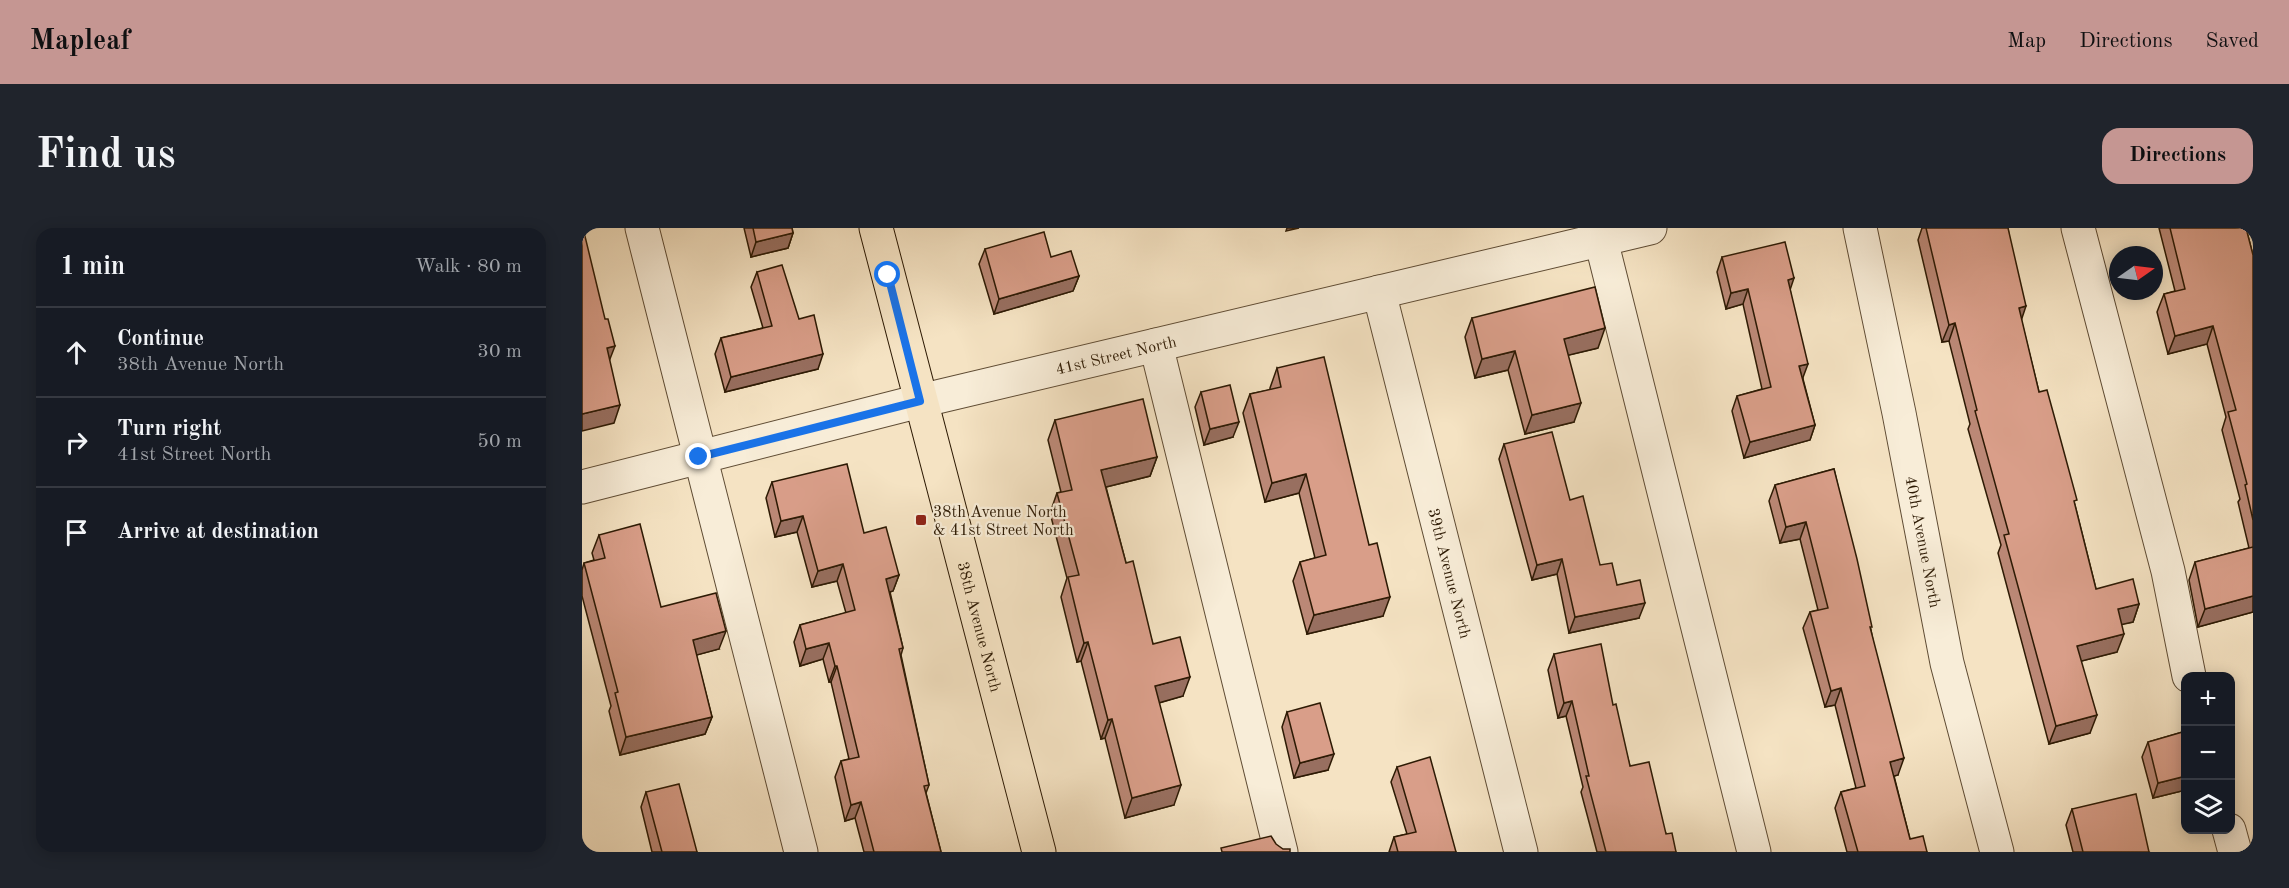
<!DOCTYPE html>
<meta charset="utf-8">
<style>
body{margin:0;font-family:"Old Standard TT",serif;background:#20242c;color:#f1f3f6}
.controls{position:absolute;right:18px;bottom:18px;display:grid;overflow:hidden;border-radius:12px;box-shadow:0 3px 15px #0003}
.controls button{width:54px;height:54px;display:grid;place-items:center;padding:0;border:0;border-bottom:2px solid #363941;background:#171b24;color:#f1f3f6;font:30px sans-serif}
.compass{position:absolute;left:1527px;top:18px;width:54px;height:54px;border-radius:50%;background:#171b24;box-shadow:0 3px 15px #0003;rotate:76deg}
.stop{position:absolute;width:18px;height:18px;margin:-14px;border:4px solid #1a73e8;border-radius:50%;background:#fff}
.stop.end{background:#1a73e8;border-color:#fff;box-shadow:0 2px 6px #0008}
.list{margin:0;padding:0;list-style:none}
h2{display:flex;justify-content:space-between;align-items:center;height:78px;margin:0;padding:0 24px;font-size:26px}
h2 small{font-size:20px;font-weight:400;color:#9ea1a6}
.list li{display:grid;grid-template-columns:39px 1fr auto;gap:18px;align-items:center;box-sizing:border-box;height:90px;padding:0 24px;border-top:2px solid #363941}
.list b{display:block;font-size:22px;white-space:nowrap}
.list p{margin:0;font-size:20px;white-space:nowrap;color:#9ea1a6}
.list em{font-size:20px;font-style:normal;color:#9ea1a6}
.icon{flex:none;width:33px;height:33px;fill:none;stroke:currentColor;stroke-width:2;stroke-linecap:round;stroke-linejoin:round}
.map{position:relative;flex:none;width:1671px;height:624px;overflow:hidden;border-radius:18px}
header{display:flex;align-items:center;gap:36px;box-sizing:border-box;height:84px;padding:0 30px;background:#c59692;color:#111}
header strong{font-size:28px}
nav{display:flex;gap:33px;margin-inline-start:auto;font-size:21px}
.intro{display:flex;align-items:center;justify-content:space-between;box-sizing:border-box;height:144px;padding:0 36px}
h1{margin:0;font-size:42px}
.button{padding:15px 27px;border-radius:18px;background:#c59692;color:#111;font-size:21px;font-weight:700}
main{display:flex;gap:36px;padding:0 36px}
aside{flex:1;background:#171b24;border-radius:18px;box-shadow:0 3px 15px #0003}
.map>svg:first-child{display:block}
</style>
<header>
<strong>Mapleaf</strong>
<nav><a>Map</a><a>Directions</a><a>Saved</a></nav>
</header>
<div class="intro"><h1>Find us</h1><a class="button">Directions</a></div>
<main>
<aside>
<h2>1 min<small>Walk · 80 m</small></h2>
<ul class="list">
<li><svg class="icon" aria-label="ahead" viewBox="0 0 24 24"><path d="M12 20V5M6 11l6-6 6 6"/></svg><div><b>Continue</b><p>38th Avenue North</p></div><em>30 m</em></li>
<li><svg class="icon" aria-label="right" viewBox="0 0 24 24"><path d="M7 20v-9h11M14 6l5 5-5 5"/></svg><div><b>Turn right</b><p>41st Street North</p></div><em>50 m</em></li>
<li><svg class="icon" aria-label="arrive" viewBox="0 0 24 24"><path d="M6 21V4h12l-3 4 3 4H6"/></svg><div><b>Arrive at destination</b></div></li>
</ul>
</aside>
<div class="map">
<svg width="1671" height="624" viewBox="0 0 1671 624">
<rect width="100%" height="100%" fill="#f5e3c3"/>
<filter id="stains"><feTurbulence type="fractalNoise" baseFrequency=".00333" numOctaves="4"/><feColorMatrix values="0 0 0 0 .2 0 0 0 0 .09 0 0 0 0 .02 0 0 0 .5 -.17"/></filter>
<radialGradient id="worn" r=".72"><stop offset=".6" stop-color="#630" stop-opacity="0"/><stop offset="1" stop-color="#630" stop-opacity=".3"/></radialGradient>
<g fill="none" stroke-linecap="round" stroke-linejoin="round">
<!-- minor casing -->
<g stroke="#5f4c34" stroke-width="35">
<g id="minor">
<path d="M60,0L219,624"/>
<path id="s1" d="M1278,0L1317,185L1365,435L1415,624"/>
<path d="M1496,0L1586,343L1607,448"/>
<path d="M1019,12L1172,624"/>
<path id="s2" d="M797,64L939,624"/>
<path d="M574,117L699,624"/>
<path id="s3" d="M0,259L338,173L1068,0"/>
<path d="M1647,602L1653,624"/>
</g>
</g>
<!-- major casing -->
<g stroke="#2d1a04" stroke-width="35">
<g id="major">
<path id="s4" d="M294,0L457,624"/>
</g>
</g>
<!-- minor -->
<use href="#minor" stroke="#f8edd8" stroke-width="33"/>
<!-- major -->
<use href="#major" stroke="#f5e3c3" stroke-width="33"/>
</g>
<!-- wall -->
<g fill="#bb8876" stroke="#2d1a04" stroke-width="1.5">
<path d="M162,0H210L211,5L206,20L169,29Z"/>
<path d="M1340,0H1426L1439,91L1457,164L1493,277L1514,361L1557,376L1551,394L1539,396L1535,424L1499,433L1508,505L1467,516L1416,325L1419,317L1386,201L1388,196L1367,113L1360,114L1336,12Z"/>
<path d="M1577,0H1664L1671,27V384L1616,399L1607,352L1613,334L1667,320L1656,274L1658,271L1640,202L1644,189L1625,116L1586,126L1575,84L1582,66L1593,63Z"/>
<path d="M403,21L469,29L497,48L491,63L412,86L397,36Z"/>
<path d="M1140,29L1208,61L1221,151L1233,197L1228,212L1162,230L1150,183L1155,168L1180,161L1161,76L1144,81L1135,44Z"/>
<path d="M175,44L217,91L236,141L143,164L133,126L139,110L181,100L169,59Z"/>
<path d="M890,90L1016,120L986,127L992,194L943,206L926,142L893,150L883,109Z"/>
<path d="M695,140L801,388L725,406L711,353L718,334L733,330L717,265L683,274L661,185L668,166L688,162V160Z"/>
<path d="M619,164L651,209L622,217L613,179Z"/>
<path d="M473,192L575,229L568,248L524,259L544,335L571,416L601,468L577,475L592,577L543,590L523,510L519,511L499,433L495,434L479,369L485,350L468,285L475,265L479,264L466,212Z"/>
<path d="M922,216L988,272L1018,337L1035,357L1057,390L987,405L975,346L950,352L917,231Z"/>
<path d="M1252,241L1289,402L1316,547L1312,548L1328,611L1345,624H1265L1253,580L1259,564L1274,560L1253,477L1243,479L1221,400L1228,384L1236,382L1218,311L1198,315L1187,273L1193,257Z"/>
<path d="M190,254L282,305L317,347L311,363L308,364L321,420L319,427L347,557L344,565L359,624H282L273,590L263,593L253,549L259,533L267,531L249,454H247L241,431L218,438L212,414L218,397L264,385L255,353L230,359L215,304L193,309L184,270Z"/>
<path d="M17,307L79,379L137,421L114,427L130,489L123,506L38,527L27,483L29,478L0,368V342L2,335L12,332L10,325Z"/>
<path d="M972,426L1031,477L1048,538L1094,624H1015L999,564L1001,559L984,488L976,490L966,442Z"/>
<path d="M705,484L746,542L712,550L700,499Z"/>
<path d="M1604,503V562L1571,570L1560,529L1566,514Z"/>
<path d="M815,539L874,624H807L812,609L825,606L809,554Z"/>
<path d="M64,564L115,624H70L59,579Z"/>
<path d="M1490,581L1567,624H1491L1484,597Z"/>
</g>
<!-- shaded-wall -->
<g fill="#986f60" stroke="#2d1a04" stroke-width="1.5">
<path d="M705,0H717L704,3Z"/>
<path d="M211,5L206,20L169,29L174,14Z"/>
<path d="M497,48L491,63L412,86L417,71Z"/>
<path d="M1212,50L1207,65L1206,52Z"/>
<path d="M1166,61L1161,76L1144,81L1149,65Z"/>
<path d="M1444,78L1438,96L1437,80Z"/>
<path d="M1373,95L1367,113L1360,114L1367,97Z"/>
<path d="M1631,98L1625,116L1586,126L1593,108Z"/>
<path d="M1023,100L1016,120L975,130L982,111Z"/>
<path d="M33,118L26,136L25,120Z"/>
<path d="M933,123L926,142L893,150L900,131Z"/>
<path d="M241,126L236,141L143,164L149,149Z"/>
<path d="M1226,136L1220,152L1217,138Z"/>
<path d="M999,175L992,194L943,206L950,187Z"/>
<path d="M38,177L32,195L0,203V186Z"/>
<path d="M657,194L651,209L622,217L628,201Z"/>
<path d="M1233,197L1228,212L1162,230L1168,214Z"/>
<path d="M575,229L568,248L512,262L519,242Z"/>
<path d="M724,246L717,265L683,274L690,255Z"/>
<path d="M221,288L215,304L193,309L199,293Z"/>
<path d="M1224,294L1218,311L1198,315L1204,299Z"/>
<path d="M980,331L975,346L950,352L955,337Z"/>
<path d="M261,336L255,353L230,359L236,343Z"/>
<path d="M317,347L311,363L298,367L304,351Z"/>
<path d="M1671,368V384L1616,399L1623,381Z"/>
<path d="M808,369L801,388L725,406L732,387Z"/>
<path d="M1063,375L1057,390L987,405L993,389Z"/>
<path d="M1557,376L1551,394L1529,399L1536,381Z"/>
<path d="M144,403L137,421L104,430L111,412Z"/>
<path d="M1542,406L1535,424L1488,436L1495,418Z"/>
<path d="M506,414L499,433L495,434L502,415Z"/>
<path d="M247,415L241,431L218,438L224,421Z"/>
<path d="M253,438H255L249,454H247Z"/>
<path d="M608,449L601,468L566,478L573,458Z"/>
<path d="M1259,460L1253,477L1243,479L1249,463Z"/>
<path d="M990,473L984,488L976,490L982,475Z"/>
<path d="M1515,487L1508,505L1467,516L1474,498Z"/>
<path d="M130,489L123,506L38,527L44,509Z"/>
<path d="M530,491L523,510L519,511L526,492Z"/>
<path d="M752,526L746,542L712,550L718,535Z"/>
<path d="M1322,530L1316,547L1302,551L1308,534Z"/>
<path d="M1604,548V562L1571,570L1576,555Z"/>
<path d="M599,557L592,577L543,590L550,570Z"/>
<path d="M279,574L273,590L263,593L269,577Z"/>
</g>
<!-- building -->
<g fill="#d99e89" stroke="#2d1a04" stroke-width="1.5">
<path d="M0,0H1L23,91H26L33,118L25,120L38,177L0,186Z"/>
<path d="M171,0H210L211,5L174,14Z"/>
<path d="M1344,0H1426L1444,78L1437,80L1457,164L1465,162L1476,202L1495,272L1492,273L1514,361L1551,351L1557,376L1536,381L1542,406L1495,418L1515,487L1474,498L1422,307L1427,306L1393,183L1395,182L1373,95L1367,97Z"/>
<path d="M1588,0H1664L1671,27V292L1663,257L1665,256L1646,184L1654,182L1631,98L1593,108L1582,66L1603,61Z"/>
<path d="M462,4L469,29L489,23L497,48L417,71L403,21Z"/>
<path d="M1203,14L1212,50L1206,52L1226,136L1217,138L1233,197L1168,214L1155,168L1189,159L1166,61L1149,65L1140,29Z"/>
<path d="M200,37L217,91L232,87L241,126L149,149L139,110L190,98L175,44Z"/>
<path d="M1013,59L1023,100L982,111L999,175L950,187L933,123L900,131L890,90Z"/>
<path d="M742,129L787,317L795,315L808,369L732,387L718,334L744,327L724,246L690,255L668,166L699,159L695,140Z"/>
<path d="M648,157L657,194L628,201L619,164Z"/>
<path d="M561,171L575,229L519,242L544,335L551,333L571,416L598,409L608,449L573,458L599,557L550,570L530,491L526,492L506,414L502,415L486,349L497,347L475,265L490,262L473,192Z"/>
<path d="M970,204L988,272L1001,268L1018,337L1030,335L1035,357L1058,352L1063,375L993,389L980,331L955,337L922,216Z"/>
<path d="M265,236L282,305L304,299L317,347L304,351L321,420L317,421L347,557L342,558L359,624H292L279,574L269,577L259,533L277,529L255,438H253L247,415L224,421L218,397L273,382L261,336L236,343L221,288L199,293L190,254Z"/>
<path d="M1252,241L1275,331L1290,399H1288L1322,530L1308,534L1328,611L1341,608L1345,624H1276L1259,564L1283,558L1259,460L1249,463L1228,384L1246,380L1224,294L1204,299L1193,257Z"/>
<path d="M58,296L79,379L134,365L144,403L111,412L130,489L44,509L33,465L36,464L2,335L23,330L17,307Z"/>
<path d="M1671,319V368L1623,381L1613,334Z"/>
<path d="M1019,416L1031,477L1034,476L1048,538L1067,534L1084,606L1090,605L1094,624H1024L1004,548H1007L990,473L982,475L972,426Z"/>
<path d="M738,475L752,526L718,535L705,484Z"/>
<path d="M1604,503V548L1576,555L1566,514Z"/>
<path d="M848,529L874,624H816L812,609L834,604L815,539Z"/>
<path d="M97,556L115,624H80L64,564Z"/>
<path d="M1554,566L1567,624H1501L1490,581Z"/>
<path d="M689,608L694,616L701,621H708V624H640L639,620Z"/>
</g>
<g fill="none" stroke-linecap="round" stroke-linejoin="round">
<!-- route -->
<path stroke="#1a73e8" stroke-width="8" d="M117,229L338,173L306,47"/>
</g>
<!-- markers -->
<rect fill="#8f2418" stroke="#f8edd8" stroke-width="2" x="333" y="286" width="12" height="12" rx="3"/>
<g text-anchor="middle" stroke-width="4.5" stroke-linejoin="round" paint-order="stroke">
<!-- street labels -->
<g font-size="16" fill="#2d1a04" stroke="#f8edd8">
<text dy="6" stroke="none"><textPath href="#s3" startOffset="550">41st Street North</textPath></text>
<text dy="6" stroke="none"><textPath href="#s1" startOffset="320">40th Avenue North</textPath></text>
<text dy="6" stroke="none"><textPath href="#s2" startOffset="290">39th Avenue North</textPath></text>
<text dy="6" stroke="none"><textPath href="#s4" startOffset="412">38th Avenue North</textPath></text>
</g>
<!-- poi labels -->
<g font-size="16" fill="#2d1a04" stroke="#f8edd8" text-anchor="start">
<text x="351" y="289">38th Avenue North<tspan x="351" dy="18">&amp; 41st Street North</tspan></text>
</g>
</g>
<rect width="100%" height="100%" filter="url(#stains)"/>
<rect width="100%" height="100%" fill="url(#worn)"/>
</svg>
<div class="controls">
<button>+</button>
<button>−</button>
<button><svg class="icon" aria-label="layers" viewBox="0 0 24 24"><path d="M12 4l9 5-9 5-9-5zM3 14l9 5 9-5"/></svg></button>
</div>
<svg class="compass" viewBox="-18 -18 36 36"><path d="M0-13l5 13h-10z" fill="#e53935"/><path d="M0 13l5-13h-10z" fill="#9ea1a6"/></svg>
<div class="stop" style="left:306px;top:47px"></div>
<div class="stop end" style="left:117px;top:229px"></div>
</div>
</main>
